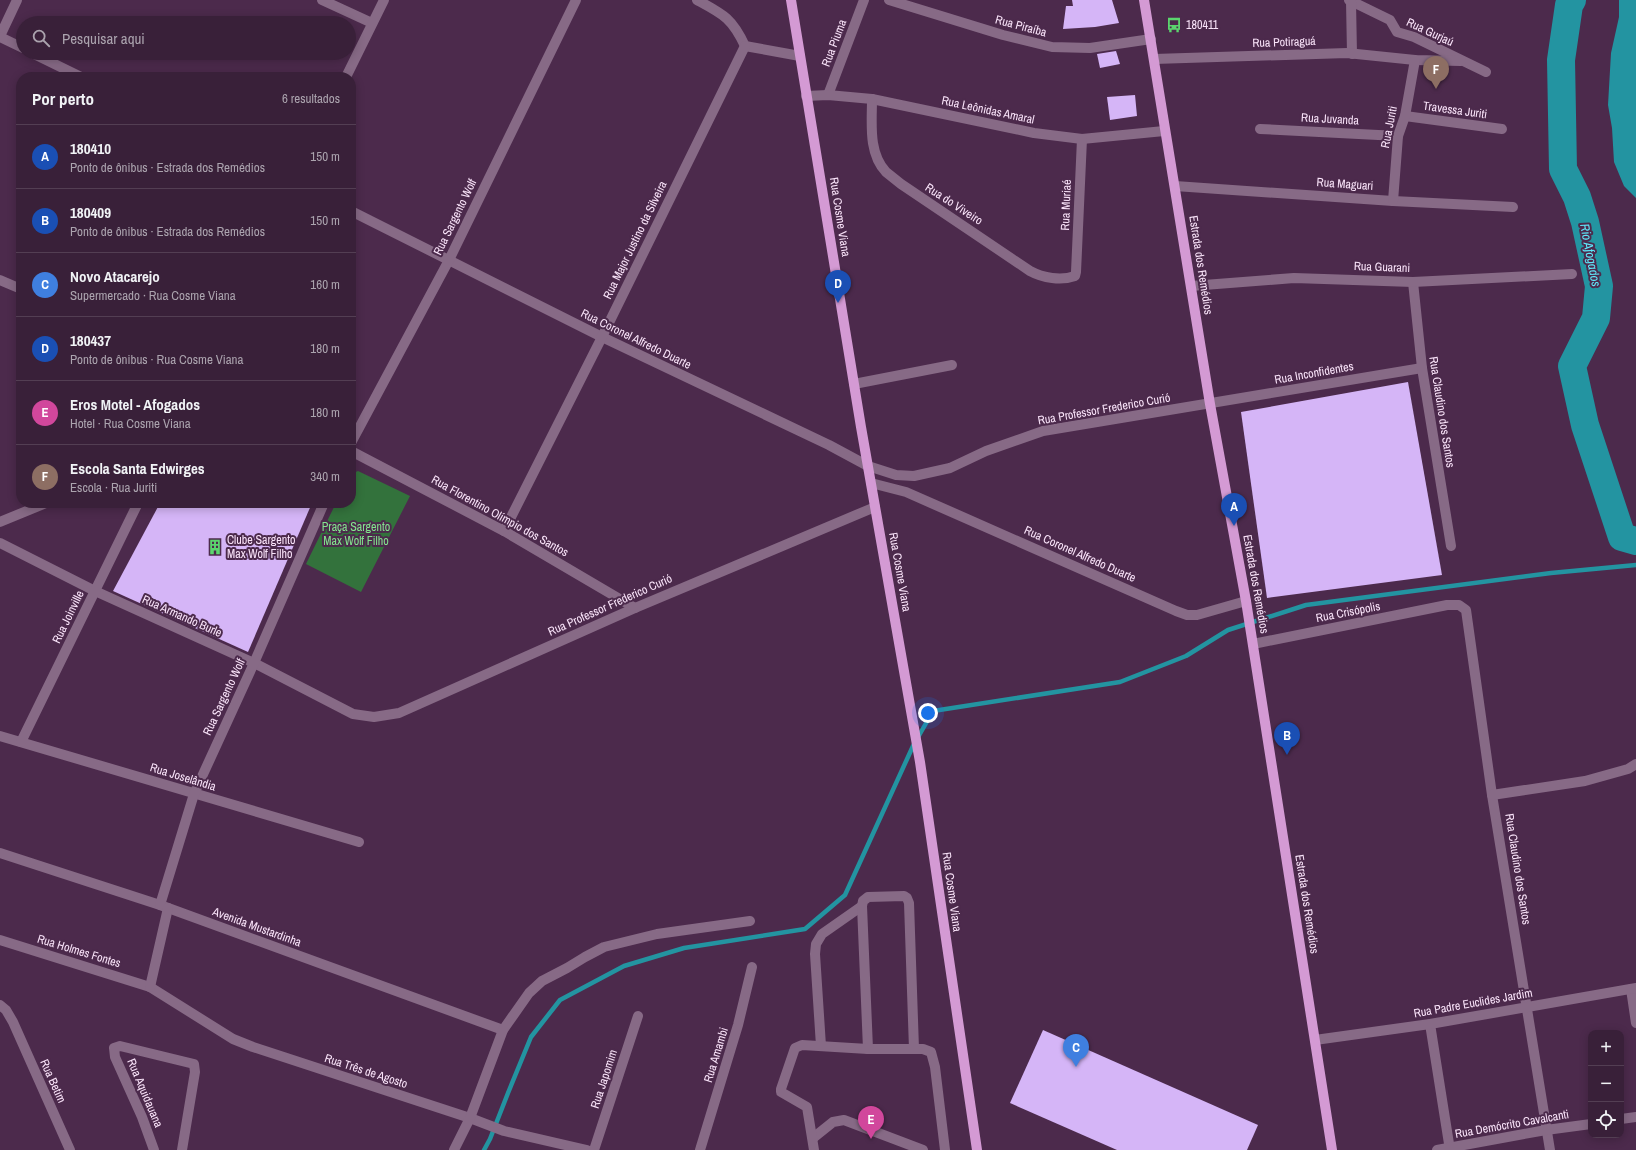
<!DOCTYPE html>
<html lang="pt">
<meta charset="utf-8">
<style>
body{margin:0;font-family:"Archivo Narrow",sans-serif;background:#402841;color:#f1f3f6}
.controls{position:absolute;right:12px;bottom:12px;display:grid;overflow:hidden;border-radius:8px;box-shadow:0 2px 10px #0003}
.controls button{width:36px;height:36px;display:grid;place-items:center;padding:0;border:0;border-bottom:1px solid #533e53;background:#392039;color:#f1f3f6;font:20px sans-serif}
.you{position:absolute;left:928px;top:713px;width:14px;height:14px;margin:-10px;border:3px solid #fff;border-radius:50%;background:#1a73e8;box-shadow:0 0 0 6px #1a73e833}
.badge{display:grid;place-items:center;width:26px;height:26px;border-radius:50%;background:#d6ab8b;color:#fff;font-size:13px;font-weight:700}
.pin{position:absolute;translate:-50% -33px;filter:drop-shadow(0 1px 2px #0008)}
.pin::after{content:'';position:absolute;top:21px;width:14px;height:12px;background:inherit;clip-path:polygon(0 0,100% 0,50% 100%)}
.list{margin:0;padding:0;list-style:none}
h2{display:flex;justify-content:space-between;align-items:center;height:52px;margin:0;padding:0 16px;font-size:17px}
h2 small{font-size:13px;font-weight:400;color:#aba3ae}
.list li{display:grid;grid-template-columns:26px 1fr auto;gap:12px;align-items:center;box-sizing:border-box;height:64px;padding:0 16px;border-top:1px solid #533e53}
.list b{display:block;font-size:15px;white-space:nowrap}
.list p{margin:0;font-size:13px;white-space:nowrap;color:#aba3ae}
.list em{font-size:13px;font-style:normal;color:#aba3ae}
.icon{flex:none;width:22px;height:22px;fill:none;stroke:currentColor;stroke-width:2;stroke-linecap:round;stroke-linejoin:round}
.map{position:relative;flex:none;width:1636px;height:1150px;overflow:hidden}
.search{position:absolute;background:#392039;box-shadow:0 2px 10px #0003;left:16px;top:16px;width:340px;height:44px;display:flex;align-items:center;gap:10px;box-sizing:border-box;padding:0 14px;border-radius:22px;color:#aba3ae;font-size:15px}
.panel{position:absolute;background:#392039;box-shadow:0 2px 10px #0003;left:16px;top:72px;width:340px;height:436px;border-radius:16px}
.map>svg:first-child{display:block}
</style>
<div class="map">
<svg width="1636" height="1150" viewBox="0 0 1636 1150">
<rect width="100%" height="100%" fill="#4c2a4c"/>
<!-- green -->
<path fill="#33723c" d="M358,471L410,496L361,592L306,564L336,503H351V474Z"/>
<!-- water -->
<path fill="#2394a1" d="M1619,0H1636V198L1624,186L1614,162L1612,128L1608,105L1611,53L1619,17Z"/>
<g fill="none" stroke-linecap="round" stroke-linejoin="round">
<!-- stream -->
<path stroke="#2394a1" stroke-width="4.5" d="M484,1150L490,1139L508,1093L531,1037L560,1000L624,966L684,948L805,929L845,895L913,746L933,711L1120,682L1186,656L1228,630L1306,605L1551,573L1636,565"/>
<!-- river -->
<path stroke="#2394a1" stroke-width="28" d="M1572,0L1569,5L1561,60L1563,169L1577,197L1585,222L1599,286L1596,318L1572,366L1585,425L1622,537L1636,541"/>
</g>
<!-- building -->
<g fill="#d5b5f7">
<path d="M1072,0H1112L1119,23L1095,27L1063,29L1066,6H1073Z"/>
<path d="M1116,51L1120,64L1100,68L1097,54Z"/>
<path d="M1135,95L1137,116L1110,120L1107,97Z"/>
<path d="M1408,382L1442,575L1267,598L1241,412Z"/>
<path d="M160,503H312L248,652L113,591Z"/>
<path d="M1043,1030L1258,1125L1247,1150H1117L1010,1103Z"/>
</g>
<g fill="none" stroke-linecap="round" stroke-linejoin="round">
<!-- street -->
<g stroke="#876a86" stroke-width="10">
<path d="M322,0L372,23"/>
<path d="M697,0C723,14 732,18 745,46"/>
<path d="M889,0L1003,35L1052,47L1090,48L1151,39"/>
<path d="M1349,0L1390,20L1397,32L1414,37L1486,72"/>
<path d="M1351,1L1352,54"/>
<path d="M0,36L17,0"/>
<path d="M0,37L23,48"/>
<path d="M745,46L800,56"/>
<path d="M32,53L81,77"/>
<path d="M1154,59L1347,53L1415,60L1461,61"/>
<path d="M346,77L384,0"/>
<path d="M828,95L864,0"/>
<path d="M806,96L828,95L872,99L1034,133L1082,139L1164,131"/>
<path d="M872,99C872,123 868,153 886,172C891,176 896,180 901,184L1030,271C1043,278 1061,281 1075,276L1076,272L1082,139"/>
<path d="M1405,116L1502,129"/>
<path d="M1260,129L1398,136"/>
<path d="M1175,186L1393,201L1513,207"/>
<path d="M1393,201L1398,136L1405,116L1415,60"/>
<path d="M351,211L602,337L829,445L868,466L896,475L914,476L950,468L986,451L1043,431L1422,368"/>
<path d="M0,280L21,289"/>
<path d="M1413,282L1422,368L1451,546"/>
<path d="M1191,286L1294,278L1413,282L1572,274"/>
<path d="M854,384L952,365"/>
<path d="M351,443L449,260L576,0"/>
<path d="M351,451L504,531L635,608"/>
<path d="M871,483L906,492L1176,611L1187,615H1197L1246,601"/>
<path d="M0,522L46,503"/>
<path d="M504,531L602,337L745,46"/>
<path d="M0,543L95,591L254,663L353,714L374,717L399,713L635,608L875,507"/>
<path d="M1253,644L1447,605H1459L1466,610L1492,795L1550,1150"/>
<path d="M0,736L359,842"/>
<path d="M21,742L138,503"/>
<path d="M1492,795L1585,781L1628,769L1636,764"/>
<path d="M0,853L160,905L503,1030"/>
<path d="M160,905L194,794L254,663L324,503"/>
<path d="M0,940L150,987L233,1039L253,1047L470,1118L504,1131L587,1150"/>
<path d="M150,987L168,908"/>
<path d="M1631,989L1636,1023"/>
<path d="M0,1005L6,1010L13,1022L70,1150"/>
<path d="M1430,1024L1450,1150"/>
<path d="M1315,1040L1430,1024L1636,988"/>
<path d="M821,1046L815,954L816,944L822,934L862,906"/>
<path d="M868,1049L862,906L863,901L868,897L904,896L907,898L909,903L914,1049"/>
<path d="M1621,1119L1636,1117"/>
<path d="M813,1138L833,1122L844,1120L923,1150"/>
<path d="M154,1150L142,1117L115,1057L114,1048L120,1046L194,1064L195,1072L182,1150"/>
<path d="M454,1150L470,1118L503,1030L529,993L542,981L567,968L585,957L604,947L657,934L750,921"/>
<path d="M594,1150L638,1016"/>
<path d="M700,1150L738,1025L752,967"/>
<path d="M814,1150L807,1107L781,1092V1089L795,1048L802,1045L868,1049H923L931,1052L935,1067L945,1150"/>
<path d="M1437,1150L1546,1130L1591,1124"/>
</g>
<!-- primary -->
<g stroke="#d49ad4" stroke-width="10">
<path d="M791,0L861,427L920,762L977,1150"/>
<path d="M1144,0L1210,404L1246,601L1332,1150"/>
</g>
</g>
<!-- icons -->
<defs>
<g id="bus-bare" transform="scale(1.2)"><path d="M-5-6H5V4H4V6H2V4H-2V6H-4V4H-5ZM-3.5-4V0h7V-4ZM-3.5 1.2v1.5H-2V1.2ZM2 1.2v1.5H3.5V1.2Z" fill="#5bd56e" stroke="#4c2a4c" stroke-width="2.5" paint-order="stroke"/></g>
<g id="building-bare" transform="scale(1.2)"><path d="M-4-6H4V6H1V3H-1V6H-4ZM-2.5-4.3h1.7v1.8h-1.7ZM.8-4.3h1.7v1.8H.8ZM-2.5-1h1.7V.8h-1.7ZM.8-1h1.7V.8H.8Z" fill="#5bd56e" stroke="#4c2a4c" stroke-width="2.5" paint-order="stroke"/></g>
</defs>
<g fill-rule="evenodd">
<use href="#bus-bare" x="1174" y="25"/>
<use href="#building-bare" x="215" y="547"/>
</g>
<g text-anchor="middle" stroke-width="4" stroke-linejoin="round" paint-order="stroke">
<!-- poi labels -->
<g font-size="12" fill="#fae4fa" stroke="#4c2a4c" text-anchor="start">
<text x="1186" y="29">180411</text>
<text x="227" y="544">Clube Sargento<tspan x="227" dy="14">Max Wolf Filho</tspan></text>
</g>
<!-- street labels -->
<g font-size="12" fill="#fae4fa" stroke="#4c2a4c">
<text transform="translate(1021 26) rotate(15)" y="4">Rua Piraíba</text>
<text transform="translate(1430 32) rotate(25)" y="4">Rua Gurjaú</text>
<text transform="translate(1284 42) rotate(-2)" y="4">Rua Potiraguá</text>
<text transform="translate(834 43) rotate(-69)" y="4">Rua Piuma</text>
<text transform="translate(988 110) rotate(12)" y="4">Rua Leônidas Amaral</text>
<text transform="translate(1455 110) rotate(8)" y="4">Travessa Juriti</text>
<text transform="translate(1330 119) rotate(3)" y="4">Rua Juvanda</text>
<text transform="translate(1389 127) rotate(-79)" y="4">Rua Juriti</text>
<text transform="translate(1345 184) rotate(4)" y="4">Rua Maguari</text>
<text transform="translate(954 204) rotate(33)" y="4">Rua do Viveiro</text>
<text transform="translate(1066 205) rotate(-88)" y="4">Rua Muriaé</text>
<text transform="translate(455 217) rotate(-64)" y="4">Rua Sargento Wolf</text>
<text transform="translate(840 217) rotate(81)" y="4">Rua Cosme Viana</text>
<text transform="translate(635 240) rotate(-64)" y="4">Rua Major Justino da Silveira</text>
<text transform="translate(1201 265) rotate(81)" y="4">Estrada dos Remédios</text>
<text transform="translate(1382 267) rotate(2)" y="4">Rua Guarani</text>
<text transform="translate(636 339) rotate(26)" y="4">Rua Coronel Alfredo Duarte</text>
<text transform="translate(1314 373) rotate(-10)" y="4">Rua Inconfidentes</text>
<text transform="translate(1104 409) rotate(-10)" y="4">Rua Professor Frederico Curió</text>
<text transform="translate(1442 412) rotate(81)" y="4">Rua Claudino dos Santos</text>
<text transform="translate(500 516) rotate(29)" y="4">Rua Florentino Olímpio dos Santos</text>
<text transform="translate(1080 554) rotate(24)" y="4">Rua Coronel Alfredo Duarte</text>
<text transform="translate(900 572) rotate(80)" y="4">Rua Cosme Viana</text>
<text transform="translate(1256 584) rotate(80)" y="4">Estrada dos Remédios</text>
<text transform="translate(610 605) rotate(-24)" y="4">Rua Professor Frederico Curió</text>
<text transform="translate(1348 612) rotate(-11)" y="4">Rua Crisópolis</text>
<text transform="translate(182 616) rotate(24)" y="4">Rua Armando Burle</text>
<text transform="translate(68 617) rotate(-64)" y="4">Rua Joinville</text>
<text transform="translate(224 697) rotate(-65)" y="4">Rua Sargento Wolf</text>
<text transform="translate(183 777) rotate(17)" y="4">Rua Joselândia</text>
<text transform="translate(1518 869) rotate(81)" y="4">Rua Claudino dos Santos</text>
<text transform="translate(952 892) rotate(82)" y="4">Rua Cosme Viana</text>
<text transform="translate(1307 904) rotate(81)" y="4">Estrada dos Remédios</text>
<text transform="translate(257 927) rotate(20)" y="4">Avenida Mustardinha</text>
<text transform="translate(79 951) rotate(17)" y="4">Rua Holmes Fontes</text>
<text transform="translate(1473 1003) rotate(-10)" y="4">Rua Padre Euclides Jardim</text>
<text transform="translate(716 1055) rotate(-73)" y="4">Rua Amambi</text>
<text transform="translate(366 1071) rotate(18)" y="4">Rua Três de Agosto</text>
<text transform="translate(604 1079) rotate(-72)" y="4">Rua Japomim</text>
<text transform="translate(53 1081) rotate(66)" y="4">Rua Betim</text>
<text transform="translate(145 1093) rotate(67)" y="4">Rua Aquidauana</text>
<text transform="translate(1512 1124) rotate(-10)" y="4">Rua Demócrito Cavalcanti</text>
</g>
<!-- park labels -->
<g font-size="12" fill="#83e48e" stroke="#4c2a4c">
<text x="356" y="531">Praça Sargento<tspan x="356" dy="14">Max Wolf Filho</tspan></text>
</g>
<!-- water labels -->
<g font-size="13" font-style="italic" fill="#5feafb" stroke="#4c2a4c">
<text transform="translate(1591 255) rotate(79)" y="5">Rio Afogados</text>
</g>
</g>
</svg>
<div class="controls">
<button>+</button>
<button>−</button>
<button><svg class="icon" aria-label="locate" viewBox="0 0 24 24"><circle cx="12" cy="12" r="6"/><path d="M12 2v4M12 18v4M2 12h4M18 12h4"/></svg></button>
</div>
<div class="you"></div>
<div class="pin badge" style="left:1234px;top:526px;background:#1a4fb4">A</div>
<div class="pin badge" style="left:1287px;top:755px;background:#1a4fb4">B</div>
<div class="pin badge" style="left:1076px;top:1067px;background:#3f7fe0">C</div>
<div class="pin badge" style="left:838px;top:303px;background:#1a4fb4">D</div>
<div class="pin badge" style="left:871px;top:1139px;background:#d1479c">E</div>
<div class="pin badge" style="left:1436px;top:89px;background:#8d6e63">F</div>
<div class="search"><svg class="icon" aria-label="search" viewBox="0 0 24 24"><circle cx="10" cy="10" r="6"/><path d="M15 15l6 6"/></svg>Pesquisar aqui</div>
<section class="panel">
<h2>Por perto<small>6 resultados</small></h2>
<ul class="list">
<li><span class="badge" style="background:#1a4fb4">A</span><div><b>180410</b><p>Ponto de ônibus · Estrada dos Remédios</p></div><em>150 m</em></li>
<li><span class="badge" style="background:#1a4fb4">B</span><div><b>180409</b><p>Ponto de ônibus · Estrada dos Remédios</p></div><em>150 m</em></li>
<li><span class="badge" style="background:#3f7fe0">C</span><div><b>Novo Atacarejo</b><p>Supermercado · Rua Cosme Viana</p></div><em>160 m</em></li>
<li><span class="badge" style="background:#1a4fb4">D</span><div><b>180437</b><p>Ponto de ônibus · Rua Cosme Viana</p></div><em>180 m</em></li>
<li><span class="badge" style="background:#d1479c">E</span><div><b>Eros Motel - Afogados</b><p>Hotel · Rua Cosme Viana</p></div><em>180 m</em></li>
<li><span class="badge" style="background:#8d6e63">F</span><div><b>Escola Santa Edwirges</b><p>Escola · Rua Juriti</p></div><em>340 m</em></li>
</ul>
</section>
</div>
